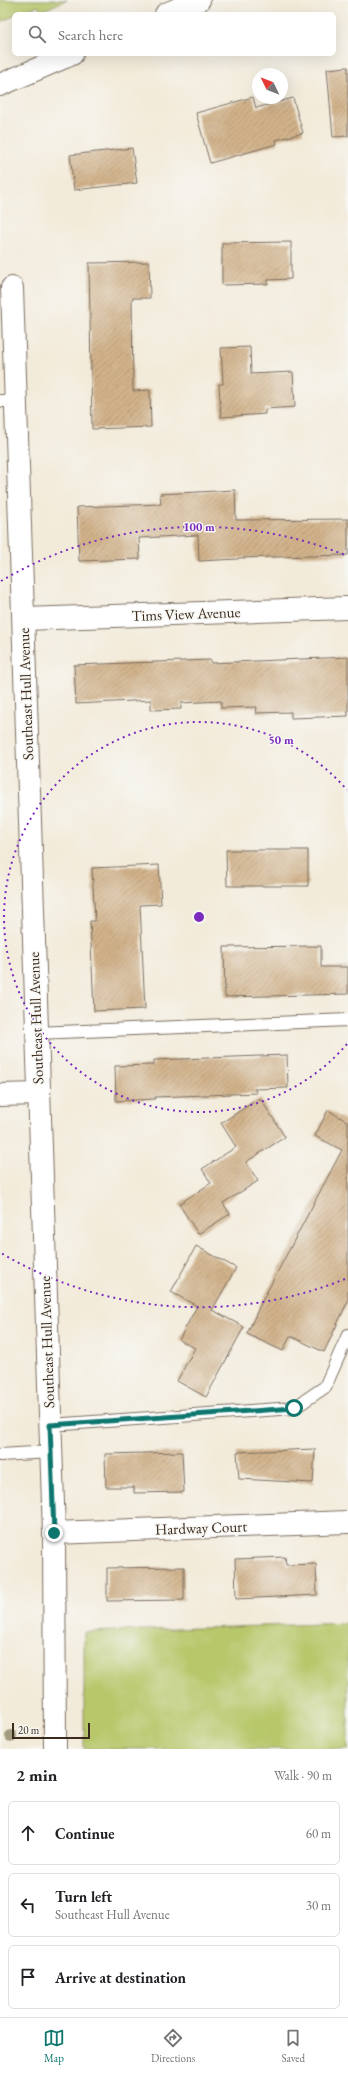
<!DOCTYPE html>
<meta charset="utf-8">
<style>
body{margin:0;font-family:"EB Garamond",serif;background:#f6f6f6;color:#202124}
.compass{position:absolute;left:252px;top:68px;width:36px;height:36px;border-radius:50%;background:#fff;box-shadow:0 4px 16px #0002;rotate:313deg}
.scale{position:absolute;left:12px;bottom:10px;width:78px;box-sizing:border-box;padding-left:4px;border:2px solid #3b2a1e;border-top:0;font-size:11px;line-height:14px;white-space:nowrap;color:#3b2a1e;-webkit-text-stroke:3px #f6f6f2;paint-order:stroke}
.stop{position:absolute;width:12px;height:12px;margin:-9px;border:3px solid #0f766e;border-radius:50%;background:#fff}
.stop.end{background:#0f766e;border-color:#fff;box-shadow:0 1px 4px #0008}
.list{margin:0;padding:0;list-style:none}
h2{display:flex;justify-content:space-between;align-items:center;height:52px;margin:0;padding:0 16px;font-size:17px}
h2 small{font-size:13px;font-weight:400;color:#757577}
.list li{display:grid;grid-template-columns:26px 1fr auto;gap:12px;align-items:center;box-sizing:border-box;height:64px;margin:0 8px 8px;padding:0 8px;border:1px solid #e0e0e0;border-radius:6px}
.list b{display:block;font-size:15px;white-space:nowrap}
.list p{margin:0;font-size:13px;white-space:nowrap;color:#757577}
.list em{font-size:13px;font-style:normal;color:#757577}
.icon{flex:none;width:22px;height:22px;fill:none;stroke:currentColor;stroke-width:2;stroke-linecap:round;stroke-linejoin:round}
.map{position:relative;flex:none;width:348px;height:1749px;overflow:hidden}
.search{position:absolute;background:#fff;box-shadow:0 4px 16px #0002;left:12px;right:12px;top:12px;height:44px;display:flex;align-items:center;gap:10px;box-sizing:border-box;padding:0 14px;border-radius:6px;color:#757577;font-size:15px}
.sheet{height:268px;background:#fff}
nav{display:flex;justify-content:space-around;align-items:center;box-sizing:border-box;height:56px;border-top:1px solid #e0e0e0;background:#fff;font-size:11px;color:#757577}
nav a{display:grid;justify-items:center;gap:2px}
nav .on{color:#0f766e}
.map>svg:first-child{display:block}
</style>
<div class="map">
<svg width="348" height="1749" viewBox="0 0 348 1749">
<defs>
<pattern id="building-hatch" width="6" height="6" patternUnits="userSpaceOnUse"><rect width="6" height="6" fill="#d2b38b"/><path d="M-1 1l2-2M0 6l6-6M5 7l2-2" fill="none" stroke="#ac9271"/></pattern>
</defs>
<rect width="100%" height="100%" fill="#f6f6f2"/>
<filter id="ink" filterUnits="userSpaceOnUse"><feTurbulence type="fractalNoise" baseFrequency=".025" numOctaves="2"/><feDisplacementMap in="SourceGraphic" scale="8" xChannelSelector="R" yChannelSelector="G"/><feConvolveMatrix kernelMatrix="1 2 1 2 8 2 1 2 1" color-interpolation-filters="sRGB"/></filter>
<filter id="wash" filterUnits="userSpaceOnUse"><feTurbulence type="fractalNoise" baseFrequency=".012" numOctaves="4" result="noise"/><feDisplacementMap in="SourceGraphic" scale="16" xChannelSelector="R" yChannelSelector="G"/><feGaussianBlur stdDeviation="0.9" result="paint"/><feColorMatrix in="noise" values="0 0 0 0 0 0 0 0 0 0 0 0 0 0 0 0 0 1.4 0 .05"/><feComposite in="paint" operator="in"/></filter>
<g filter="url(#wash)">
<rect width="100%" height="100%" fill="#f3ebda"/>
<!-- green -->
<g fill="#b7c76a" stroke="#797844">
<path d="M0,0H67L41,11L38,6L14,14V16L0,22Z"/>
<path d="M348,1623V1749H84V1632Z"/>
</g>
<g id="blocks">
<!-- building -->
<g fill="url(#building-hatch)">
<path d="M348,67V136L333,137L327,69Z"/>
<path d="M253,97L256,108L293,98L303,133L276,140L277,144L210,163L196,113Z"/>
<path d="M132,148L137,183L74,190L70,155Z"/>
<path d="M291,242V279L268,280V284L222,285V243Z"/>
<path d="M149,262L150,298H132L133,391L150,390L151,427L92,429L89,263Z"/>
<path d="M250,347L251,374L293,372L295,407L265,409V414L221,417L219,384H223L221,348Z"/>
<path d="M235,490L236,520L348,519V555L238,558V559L199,561L198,535L139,538L140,559L79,561L77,507L161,504L160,494Z"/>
<path d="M348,657V716L291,718V712L256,713L257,707L221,708V701L181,703V709L151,710V700L76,704L74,665L211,660V663Z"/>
<path d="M226,850H308V886H227Z"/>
<path d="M159,865L161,904L140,905L145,1009L94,1011L90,921H95L92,868Z"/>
<path d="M321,946V967H348V994L225,997L224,947Z"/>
<path d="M287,1055L288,1088L254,1089L257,1093L155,1097V1099L116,1101L115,1066L154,1065V1060Z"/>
<path d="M260,1098L285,1137L246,1162L258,1181L223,1203L230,1214L198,1234L179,1204L211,1183L202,1169L236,1147L221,1123Z"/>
<path d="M328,1110L348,1122V1301L324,1352L290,1336L283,1351L247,1334L261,1303L342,1150L315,1136Z"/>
<path d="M196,1246L236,1268L212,1310L244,1327L206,1397L177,1381L195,1348L179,1340L197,1306L171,1292Z"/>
<path d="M315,1449L313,1483L239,1479L237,1452Z"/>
<path d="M182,1452L184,1492L134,1493V1487H106L105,1454Z"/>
<path d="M285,1557L286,1565L316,1564L317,1595L236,1599L235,1559Z"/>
<path d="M184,1567V1600L107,1601V1568Z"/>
</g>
</g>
</g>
<g filter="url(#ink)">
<use href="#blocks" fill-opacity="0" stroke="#7b6e60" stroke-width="1"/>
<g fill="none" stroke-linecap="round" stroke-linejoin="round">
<!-- lane casing -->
<g stroke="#7b6e60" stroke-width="14">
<g id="lane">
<path d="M0,401H16"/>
<path d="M36,1033L348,1020"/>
<path d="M50,1425L294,1408L325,1387L348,1335"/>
<path d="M0,1455L51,1452"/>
</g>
</g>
<!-- street casing -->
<g stroke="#7b6e60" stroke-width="24">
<g id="street">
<path d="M12,288L54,1533L55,1749"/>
<path d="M24,619L348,608"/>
<path d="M0,1095L38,1094"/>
<path d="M54,1533L348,1522"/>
</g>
</g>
<!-- secondary casing -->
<g stroke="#7b6e60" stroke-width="24">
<g id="secondary">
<path d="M166,14L199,0"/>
<path d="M0,85L72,54"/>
</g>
</g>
<!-- lane -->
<use href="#lane" stroke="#fff" stroke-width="12"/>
<!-- street -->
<use href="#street" stroke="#fff" stroke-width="22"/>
<!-- secondary -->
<use href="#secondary" stroke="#fff" stroke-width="22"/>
</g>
<!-- trees -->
<circle fill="#a29b7f" cx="11" cy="1736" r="6"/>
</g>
<g fill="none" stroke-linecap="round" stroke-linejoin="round" filter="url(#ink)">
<!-- route -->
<path stroke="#0f766e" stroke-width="5" d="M54,1533L50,1425L294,1408"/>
</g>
<!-- distance rings -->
<g fill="none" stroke="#7b2cbf" stroke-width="2" stroke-dasharray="2 4">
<path d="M347 1044A195 195 0 1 1 347 790"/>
<path d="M345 1279A390 390 0 0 1 1 1253M1 581A390 390 0 0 1 345 555"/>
</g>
<g text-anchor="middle" stroke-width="3" stroke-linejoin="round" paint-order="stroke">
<!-- street labels -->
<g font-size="15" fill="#3b2a1e" stroke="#f6f6f2">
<text transform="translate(186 614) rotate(-2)" y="5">Tims View Avenue</text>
<text transform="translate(26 694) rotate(-92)" y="5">Southeast Hull Avenue</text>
<text transform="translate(36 1018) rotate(-92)" y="5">Southeast Hull Avenue</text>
<text transform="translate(47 1342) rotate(-92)" y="5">Southeast Hull Avenue</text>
<text transform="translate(201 1528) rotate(-2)" y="5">Hardway Court</text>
</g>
</g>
<circle cx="199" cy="917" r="6" fill="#7b2cbf" stroke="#f6f6f2" stroke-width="2"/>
<g font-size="12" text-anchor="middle" font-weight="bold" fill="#7b2cbf" stroke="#f6f6f2" stroke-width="3" stroke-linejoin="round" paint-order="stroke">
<text x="199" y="531">100 m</text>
<text x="281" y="744">50 m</text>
</g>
</svg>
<svg class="compass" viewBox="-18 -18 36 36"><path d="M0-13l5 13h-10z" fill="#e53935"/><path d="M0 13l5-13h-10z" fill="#757577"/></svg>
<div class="scale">20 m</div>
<div class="stop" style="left:294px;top:1408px"></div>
<div class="stop end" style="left:54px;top:1533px"></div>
<div class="search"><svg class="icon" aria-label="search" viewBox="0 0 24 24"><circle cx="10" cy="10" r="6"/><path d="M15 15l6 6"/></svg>Search here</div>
</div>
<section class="sheet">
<h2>2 min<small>Walk · 90 m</small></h2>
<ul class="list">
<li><svg class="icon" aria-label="ahead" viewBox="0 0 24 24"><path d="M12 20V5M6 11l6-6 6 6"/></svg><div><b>Continue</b></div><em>60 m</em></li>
<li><svg class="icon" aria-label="left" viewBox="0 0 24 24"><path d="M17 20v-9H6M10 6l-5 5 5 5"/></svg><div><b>Turn left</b><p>Southeast Hull Avenue</p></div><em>30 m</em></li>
<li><svg class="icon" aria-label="arrive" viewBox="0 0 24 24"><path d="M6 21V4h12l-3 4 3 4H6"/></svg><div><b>Arrive at destination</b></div></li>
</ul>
</section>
<nav>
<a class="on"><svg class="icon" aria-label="map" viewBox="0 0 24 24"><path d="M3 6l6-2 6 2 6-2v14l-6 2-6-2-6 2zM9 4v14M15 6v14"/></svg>Map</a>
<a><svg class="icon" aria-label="directions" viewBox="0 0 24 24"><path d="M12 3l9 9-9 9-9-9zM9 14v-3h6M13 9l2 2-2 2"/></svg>Directions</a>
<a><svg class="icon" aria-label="saved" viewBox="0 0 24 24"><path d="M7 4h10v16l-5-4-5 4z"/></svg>Saved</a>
</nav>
